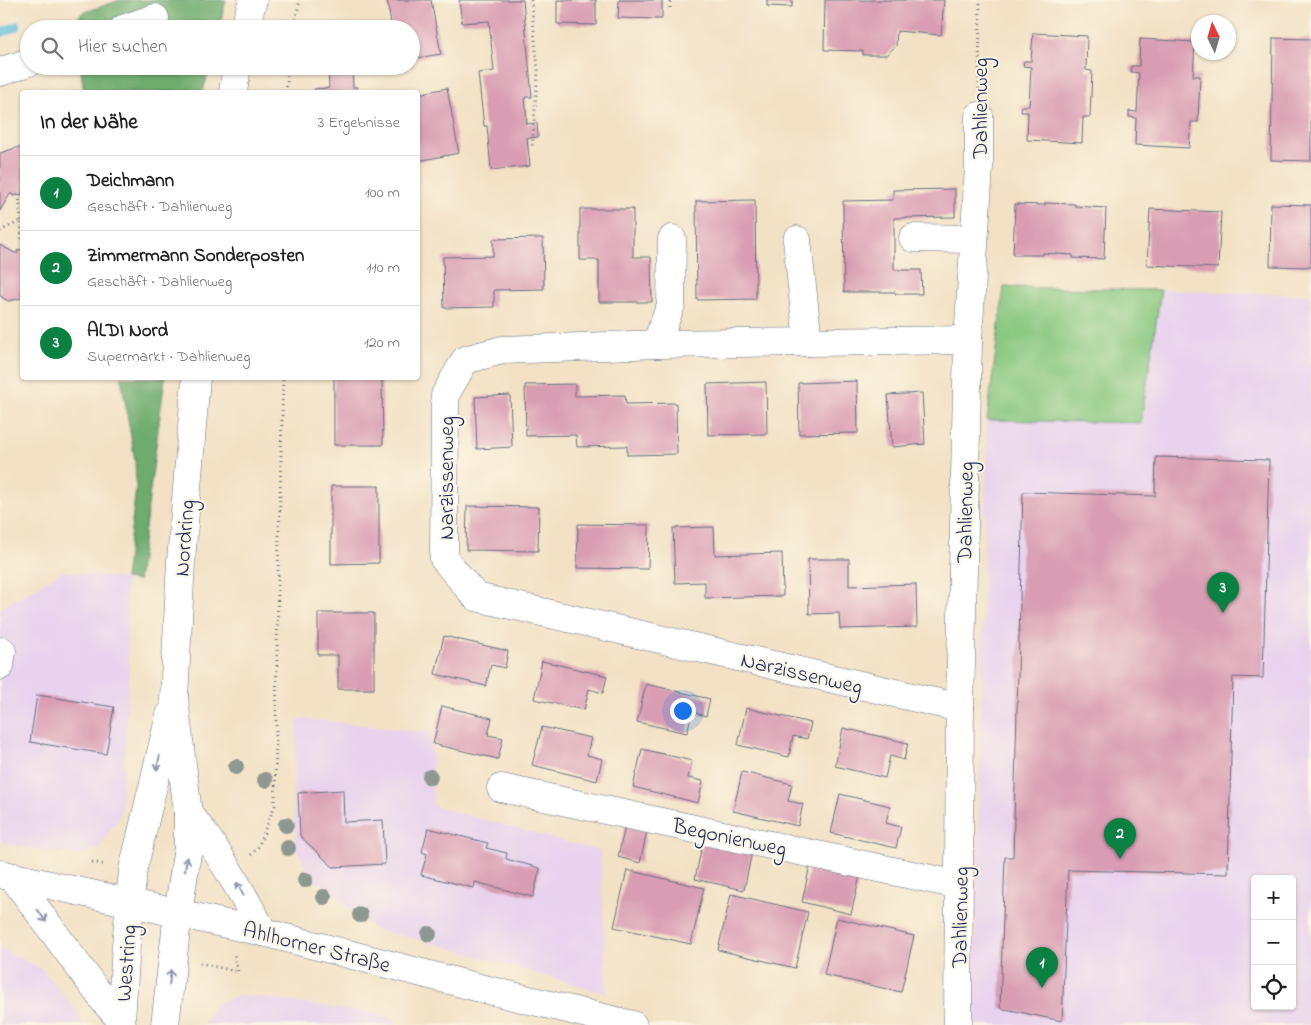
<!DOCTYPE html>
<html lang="de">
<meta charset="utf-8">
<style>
body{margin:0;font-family:"Indie Flower",sans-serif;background:#f2f2f2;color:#202124}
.controls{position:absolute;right:15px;bottom:15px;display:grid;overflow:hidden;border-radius:5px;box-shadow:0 1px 4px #0004}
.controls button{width:45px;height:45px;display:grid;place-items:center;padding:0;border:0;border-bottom:1px solid #e0e0e0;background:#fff;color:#202124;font:25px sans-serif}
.compass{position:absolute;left:1191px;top:15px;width:45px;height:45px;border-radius:50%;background:#fff;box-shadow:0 1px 4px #0004;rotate:355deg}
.you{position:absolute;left:682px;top:710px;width:18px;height:18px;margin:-12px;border:4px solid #fff;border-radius:50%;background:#1a73e8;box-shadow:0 0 0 8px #1a73e833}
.badge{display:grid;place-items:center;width:32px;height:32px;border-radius:50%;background:#0b8043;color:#fff;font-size:16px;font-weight:700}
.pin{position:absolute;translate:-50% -41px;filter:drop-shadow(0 1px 2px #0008)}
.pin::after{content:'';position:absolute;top:26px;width:18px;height:15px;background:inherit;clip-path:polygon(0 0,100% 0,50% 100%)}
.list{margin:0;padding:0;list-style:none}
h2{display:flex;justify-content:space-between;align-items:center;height:65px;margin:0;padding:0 20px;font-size:21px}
h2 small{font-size:16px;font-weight:400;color:#757577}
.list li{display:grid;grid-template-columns:32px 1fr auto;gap:15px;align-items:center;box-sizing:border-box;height:75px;padding:0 20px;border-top:1px solid #e0e0e0}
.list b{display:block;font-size:19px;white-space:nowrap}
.list p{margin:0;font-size:16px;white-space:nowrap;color:#757577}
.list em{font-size:16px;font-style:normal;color:#757577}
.icon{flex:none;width:28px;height:28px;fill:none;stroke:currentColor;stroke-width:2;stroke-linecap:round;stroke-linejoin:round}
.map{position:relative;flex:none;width:1311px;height:1025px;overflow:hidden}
.search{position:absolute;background:#fff;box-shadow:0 1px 4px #0004;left:20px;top:20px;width:400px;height:55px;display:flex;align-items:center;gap:12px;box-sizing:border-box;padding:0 18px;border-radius:28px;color:#757577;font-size:19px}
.panel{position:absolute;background:#fff;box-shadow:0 1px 4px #0004;left:20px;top:90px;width:400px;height:290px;border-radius:5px}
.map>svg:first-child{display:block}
</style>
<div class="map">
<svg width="1311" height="1025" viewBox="0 0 1311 1025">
<rect width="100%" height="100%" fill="#fcf5e5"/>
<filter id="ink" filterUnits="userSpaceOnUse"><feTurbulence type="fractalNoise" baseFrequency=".02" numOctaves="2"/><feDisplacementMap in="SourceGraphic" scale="10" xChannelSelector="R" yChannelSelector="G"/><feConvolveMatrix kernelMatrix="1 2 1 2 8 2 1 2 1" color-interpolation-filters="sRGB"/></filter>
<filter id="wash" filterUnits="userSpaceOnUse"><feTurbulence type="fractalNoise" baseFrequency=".0096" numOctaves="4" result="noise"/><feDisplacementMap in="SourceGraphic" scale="20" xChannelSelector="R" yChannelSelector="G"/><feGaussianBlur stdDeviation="1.12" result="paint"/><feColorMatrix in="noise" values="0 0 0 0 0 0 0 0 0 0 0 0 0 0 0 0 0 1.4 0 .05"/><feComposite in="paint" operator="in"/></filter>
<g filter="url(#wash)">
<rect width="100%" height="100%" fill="#f2e1c4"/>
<!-- built -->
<g fill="#e8d2ee" fill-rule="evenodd">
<path d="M1161,290L1311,295V1025H974L987,420L1141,423ZM1255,879H1292V1006H1255Z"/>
<path d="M63,571L125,579L129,681L121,813L99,848L80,855L43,850L0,842V609Z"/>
<path d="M297,718L431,733L433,806L600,851L607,994L439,945L376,930L320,883L310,877L296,847L293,790Z"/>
<path d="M0,948L42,969L76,1010L83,1025H0Z"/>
<path d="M236,995L273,999L391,1016L397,1025H203L215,1005Z"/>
</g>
<!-- green -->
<path fill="#89c880" stroke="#527c6f" d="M1004,287L1161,290L1141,423L987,420Z"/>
<!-- forest -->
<g fill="#6eac6e" stroke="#446e66">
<path d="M120,0H226L219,29H75L74,23L82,13Z"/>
<path d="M80,66H210L203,92H84Z"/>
<path d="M121,378H165L138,581L125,579L136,488L135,461Z"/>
</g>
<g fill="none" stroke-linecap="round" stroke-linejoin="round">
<!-- stream -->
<path stroke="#5dbbdb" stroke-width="9" d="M0,33L17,26"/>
</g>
<g id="blocks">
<!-- building -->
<g fill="#d99db3">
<path d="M387,0H431L441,54L411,59V29H392Z"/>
<path d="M459,0H523L532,97H525L527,123H525L526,124L537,123L538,137L527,138L530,166L491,170L487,126H484L478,73L494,71L489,21L462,23Z"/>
<path d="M557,0H596V25L557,24Z"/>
<path d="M619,0H662V19L618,18Z"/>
<path d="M767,0H792V7L767,6Z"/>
<path d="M825,0H944L941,35L897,31L896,46L886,55H863V51L824,50Z"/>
<path d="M1033,33L1087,36L1086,70L1092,71L1090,117H1083L1082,143L1027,140L1028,112H1021L1022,106H1029L1031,67L1023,66L1024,61H1031Z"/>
<path d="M1273,38L1311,39V161L1271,160Z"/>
<path d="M1140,39L1195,42L1193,76H1200L1198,122H1191L1189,148L1135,145L1136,118L1129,117V111L1137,112L1139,73L1131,72V66H1139Z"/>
<path d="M328,66H352L353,87H357V92H315L314,89L329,88Z"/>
<path d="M447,88L459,153L418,161V94Z"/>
<path d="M22,146V194L13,196L12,194H10L0,211V153Z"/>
<path d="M955,189V217L894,218V270H921L922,294H895V292H844L843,201L893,200V190Z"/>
<path d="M755,200L756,299L697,300L696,201Z"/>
<path d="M1045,203L1075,204V206L1106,208L1104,259L1073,258V255L1043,253V255H1013L1015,204L1045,205Z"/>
<path d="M1271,204L1311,205V267L1270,266Z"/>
<path d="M580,209H633V257H651L652,302H599V260H580Z"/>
<path d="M1150,209L1221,212L1218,268L1147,265Z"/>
<path d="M543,238L544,289L494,290V307L444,308L443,257L493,256V239Z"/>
<path d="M0,245L15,253H18L17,251L22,249V298L8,301L0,296Z"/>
<path d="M334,378H382L383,445H334Z"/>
<path d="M857,381L858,433L799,434L798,383Z"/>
<path d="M766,382L767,434L708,435L707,384Z"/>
<path d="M575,384V396L625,395L626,404L676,403L677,454L627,455V446L577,447L576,435L526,436L525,385Z"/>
<path d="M922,393L925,444L892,447L888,395Z"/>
<path d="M510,395L512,447L477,449L475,397Z"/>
<path d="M1156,457L1269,460L1263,678L1233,677L1228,874L1068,870L1062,1021L1000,1008L1005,857H1013L1023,492L1155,496Z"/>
<path d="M331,486H379V563L331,564Z"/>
<path d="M467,506L539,507L538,551L466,550Z"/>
<path d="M578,524L649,525L648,569L577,568Z"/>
<path d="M714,527L715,555L782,553L783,596L705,598V582L675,583L673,528Z"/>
<path d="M808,559H849V586L916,584L917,627L840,629L839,613L809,614Z"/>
<path d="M318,613H374V689H338V655H318Z"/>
<path d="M444,636L508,651L505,668L491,665L486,686L435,674Z"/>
<path d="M542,661L607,676L603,693L589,689L584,710L534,699Z"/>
<path d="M646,684L710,699L706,716L692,712L687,733L637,722Z"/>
<path d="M37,695L114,707L106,754L30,742Z"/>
<path d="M442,706L492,718L488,735L503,738L498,759L433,744Z"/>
<path d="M746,708L811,723L807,739L793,736L789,757L738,745Z"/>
<path d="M542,727L591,738L587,755L602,759L597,781L532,765Z"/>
<path d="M843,728L908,743L904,760L890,756L885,778L835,766Z"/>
<path d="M642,749L692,761L688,778L703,781L698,803L633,787Z"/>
<path d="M742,772L792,784L788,801L803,804L798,826L733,811Z"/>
<path d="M343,790L344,822L383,820L385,864L333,867L300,836L298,793Z"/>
<path d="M840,794L890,806L886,823L901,827L896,848L831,833Z"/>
<path d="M626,821L648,826L640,863L618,857Z"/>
<path d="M428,828L488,843L486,848L507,853L506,859L540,868L533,897L475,882L474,888L421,875L427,854L422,852Z"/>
<path d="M703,841L752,852L744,890L695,879Z"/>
<path d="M810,865L860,876L851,914L802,902Z"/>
<path d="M627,870L704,888L691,944L614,927Z"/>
<path d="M731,894L808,912L795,968L718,950Z"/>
<path d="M837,918L914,936L901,992L824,975Z"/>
</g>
</g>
</g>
<g filter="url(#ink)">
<use href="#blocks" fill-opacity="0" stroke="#666d82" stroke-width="1"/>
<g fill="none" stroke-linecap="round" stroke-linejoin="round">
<!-- minor casing -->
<g stroke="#666d82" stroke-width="29">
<g id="minor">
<path d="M123,29L155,18"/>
<path d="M0,72L29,62"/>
<path d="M913,238L974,239"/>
<path d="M797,240L808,342"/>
<path d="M656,344L671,305L672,239"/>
<path d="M0,666L2,651"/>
<path d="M960,708L476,597L444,559L445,395L465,360L502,350L659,344L968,340"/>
<path d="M501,788L959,885"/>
<path d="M0,874L263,932L480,988L633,1025"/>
<path d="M958,1025L960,708L968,340L979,167V116"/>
</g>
</g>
<!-- major casing -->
<g stroke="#666d82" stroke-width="29">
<g id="major">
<path d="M244,29L253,0"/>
<path d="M233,92L237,66"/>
<path d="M188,813C219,850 240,890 263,932"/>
<path d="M13,877L105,1002L121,1020"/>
<path d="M122,1025L121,1020L126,945L133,870L170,715"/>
<path d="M165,1025L178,913L188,847V813L174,699L181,561L196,378"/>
</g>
</g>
<!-- path -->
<g stroke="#666d82" stroke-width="3" stroke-dasharray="1 4" stroke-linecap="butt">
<path d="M531,0L538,70L532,148"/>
<path d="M670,8V0"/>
<path d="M293,29L300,0"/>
<path d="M979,89L980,0"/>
<path d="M286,92L289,66"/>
<path d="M19,195L21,221"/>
<path d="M0,231L21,221L22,243"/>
<path d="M251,855L258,847L275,805L278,576L283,378"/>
<path d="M92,862L106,865"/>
<path d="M200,963L238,972L234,954"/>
</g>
<!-- minor -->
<use href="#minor" stroke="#fff" stroke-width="28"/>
<!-- major -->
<use href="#major" stroke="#fff" stroke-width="28"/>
</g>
<!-- trees -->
<g fill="#8e9891">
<circle cx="236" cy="767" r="8"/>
<circle cx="430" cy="777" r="8"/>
<circle cx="265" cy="780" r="8"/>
<circle cx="286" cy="825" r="8"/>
<circle cx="288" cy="848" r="8"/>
<circle cx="305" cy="880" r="8"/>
<circle cx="324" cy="897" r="8"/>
<circle cx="360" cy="915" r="8"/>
<circle cx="429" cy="934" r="8"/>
</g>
<!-- one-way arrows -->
<defs><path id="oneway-shaft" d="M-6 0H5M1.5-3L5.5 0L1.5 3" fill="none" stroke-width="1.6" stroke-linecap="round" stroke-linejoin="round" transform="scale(1.25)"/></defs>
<g stroke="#8d97ae">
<use href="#oneway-shaft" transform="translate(158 763) rotate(104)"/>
<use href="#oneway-shaft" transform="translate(186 864) rotate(-82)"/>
<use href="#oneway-shaft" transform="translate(240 889) rotate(-119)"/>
<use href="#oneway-shaft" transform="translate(42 916) rotate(54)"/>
<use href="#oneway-shaft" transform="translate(170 977) rotate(-84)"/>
</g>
</g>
<g text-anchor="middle" stroke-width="4" stroke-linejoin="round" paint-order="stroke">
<!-- street labels -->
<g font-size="22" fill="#1b2f5e" stroke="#fcf5e5">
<text transform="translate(979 108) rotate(-90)" y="8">Dahlienweg</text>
<text transform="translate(445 478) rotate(-90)" y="8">Narzissenweg</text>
<text transform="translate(964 512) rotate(-89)" y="8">Dahlienweg</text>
<text transform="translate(183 538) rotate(-86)" y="8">Nordring</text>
<text transform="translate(802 672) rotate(13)" y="8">Narzissenweg</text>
<text transform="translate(730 836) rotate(12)" y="8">Begonienweg</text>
<text transform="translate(959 917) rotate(-89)" y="8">Dahlienweg</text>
<text transform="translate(317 946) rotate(14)" y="8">Ahlhorner Straße</text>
<text transform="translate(125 963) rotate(-86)" y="8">Westring</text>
</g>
</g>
</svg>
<div class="controls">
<button>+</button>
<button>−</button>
<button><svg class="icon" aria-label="locate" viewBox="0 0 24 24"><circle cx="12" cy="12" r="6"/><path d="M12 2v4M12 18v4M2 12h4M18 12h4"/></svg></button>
</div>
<svg class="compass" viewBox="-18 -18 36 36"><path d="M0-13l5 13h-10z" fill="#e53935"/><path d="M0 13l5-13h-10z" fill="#757577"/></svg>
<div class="you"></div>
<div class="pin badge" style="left:1042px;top:988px">1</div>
<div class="pin badge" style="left:1120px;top:859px">2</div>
<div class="pin badge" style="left:1223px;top:613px">3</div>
<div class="search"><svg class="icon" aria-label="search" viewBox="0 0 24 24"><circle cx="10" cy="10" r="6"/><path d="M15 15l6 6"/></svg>Hier suchen</div>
<section class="panel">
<h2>In der Nähe<small>3 Ergebnisse</small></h2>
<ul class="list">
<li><span class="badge">1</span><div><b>Deichmann</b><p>Geschäft · Dahlienweg</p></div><em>100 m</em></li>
<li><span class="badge">2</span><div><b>Zimmermann Sonderposten</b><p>Geschäft · Dahlienweg</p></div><em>110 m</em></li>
<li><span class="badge">3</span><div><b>ALDI Nord</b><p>Supermarkt · Dahlienweg</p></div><em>120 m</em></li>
</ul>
</section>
</div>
